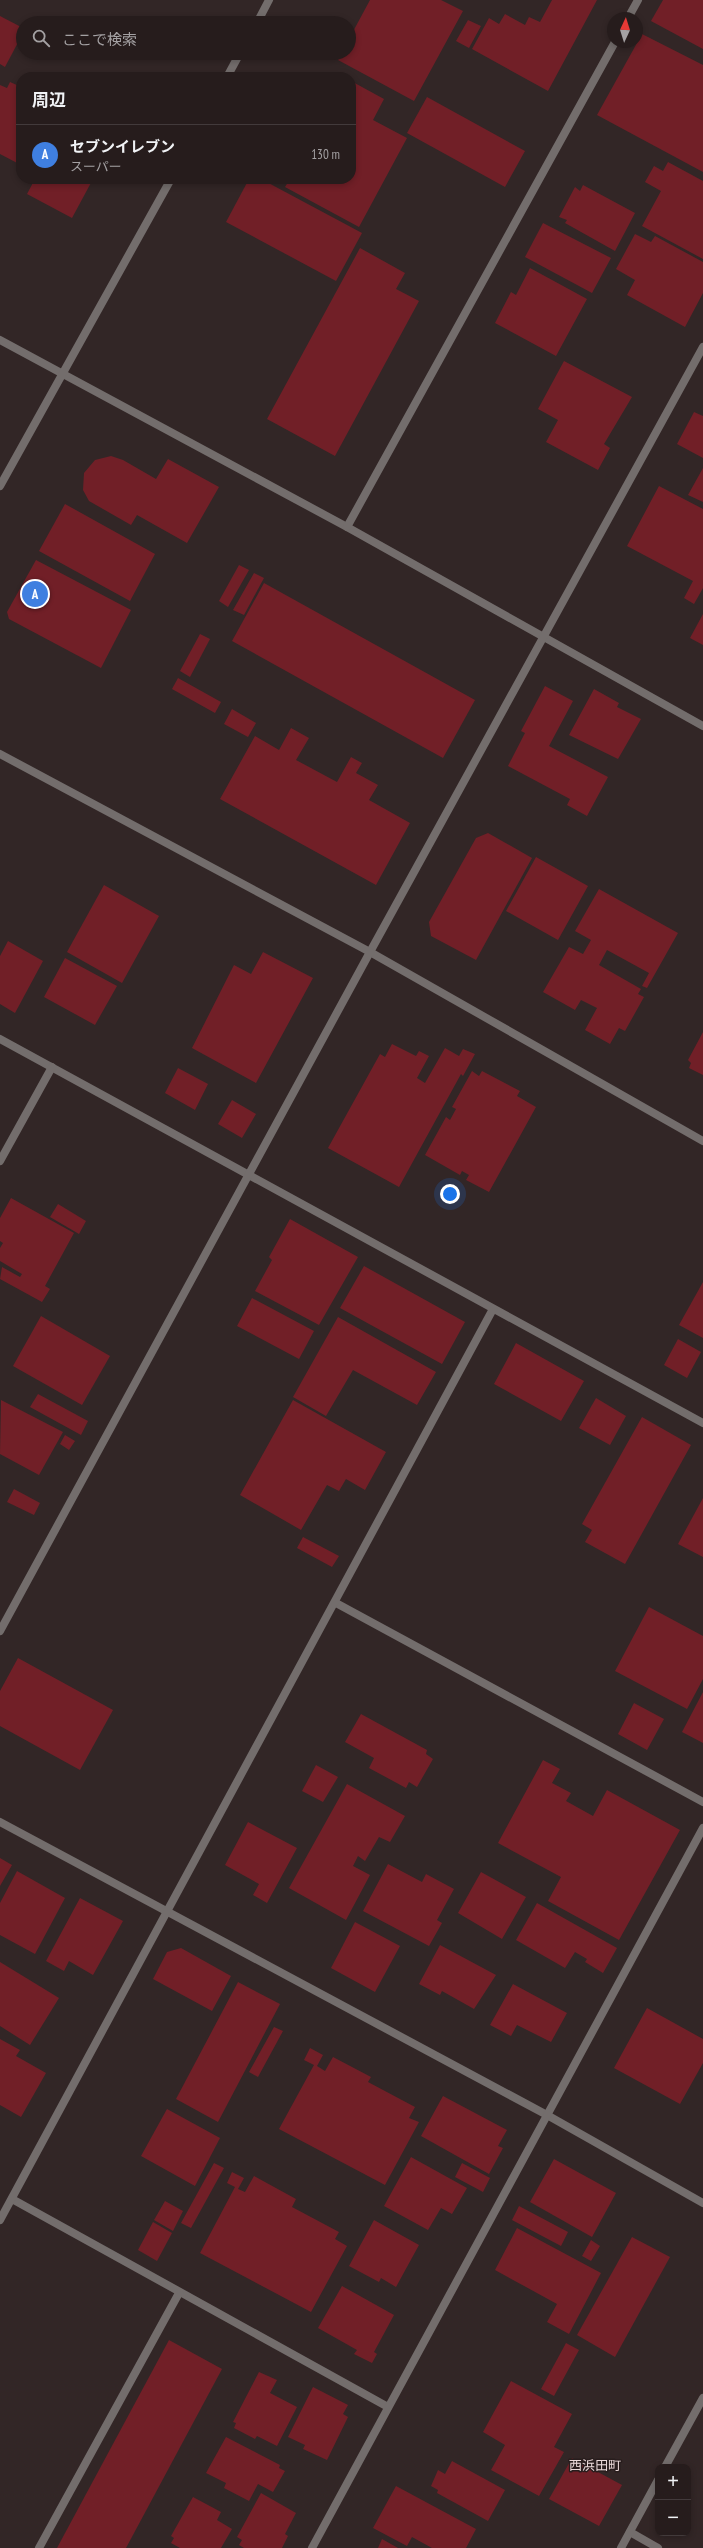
<!DOCTYPE html>
<html lang="ja">
<meta charset="utf-8">
<style>
body{margin:0;font-family:"PT Sans Narrow","Noto Sans JP",sans-serif;background:#322929;color:#f1f3f6}
.controls{position:absolute;right:12px;bottom:12px;display:grid;overflow:hidden;border-radius:8px;box-shadow:0 2px 6px #0003}
.controls button{width:36px;height:36px;display:grid;place-items:center;padding:0;border:0;border-bottom:1px solid #423a3b;background:#261c1c;color:#f1f3f6;font:20px sans-serif}
.compass{position:absolute;left:607px;top:12px;width:36px;height:36px;border-radius:50%;background:#261c1c;box-shadow:0 2px 6px #0003;rotate:4deg}
.you{position:absolute;left:450px;top:1194px;width:14px;height:14px;margin:-10px;border:3px solid #fff;border-radius:50%;background:#1a73e8;box-shadow:0 0 0 6px #1a73e833}
.badge{display:grid;place-items:center;width:26px;height:26px;border-radius:50%;background:#0f766e;color:#fff;font-size:13px;font-weight:700}
.pin{position:absolute;translate:-50% -50%;border:2px solid #fff;box-shadow:0 1px 4px #0006}
.list{margin:0;padding:0;list-style:none}
h2{display:flex;justify-content:space-between;align-items:center;height:52px;margin:0;padding:0 16px;font-size:17px}
h2 small{font-size:13px;font-weight:400;color:#a4a1a3}
.list li{display:grid;grid-template-columns:26px 1fr auto;gap:12px;align-items:center;box-sizing:border-box;height:60px;padding:0 16px;border-top:1px solid #423a3b}
.list b{display:block;font-size:15px;white-space:nowrap}
.list p{margin:0;font-size:13px;white-space:nowrap;color:#a4a1a3}
.list em{font-size:13px;font-style:normal;color:#a4a1a3}
.icon{flex:none;width:22px;height:22px;fill:none;stroke:currentColor;stroke-width:2;stroke-linecap:round;stroke-linejoin:round}
.map{position:relative;flex:none;width:703px;height:2548px;overflow:hidden}
.search{position:absolute;background:#261c1c;box-shadow:0 2px 6px #0003;left:16px;top:16px;width:340px;height:44px;display:flex;align-items:center;gap:10px;box-sizing:border-box;padding:0 14px;border-radius:22px;color:#a4a1a3;font-size:15px}
.panel{position:absolute;background:#261c1c;box-shadow:0 2px 6px #0003;left:16px;top:72px;width:340px;height:112px;border-radius:16px}
.map>svg:first-child{display:block}
</style>
<div class="map">
<svg width="703" height="2548" viewBox="0 0 703 2548">
<rect width="100%" height="100%" fill="#322626"/>
<!-- building -->
<g fill="#711f27">
<path d="M370,0H441L463,11L414,101L338,60L342,53H349V39Z"/>
<path d="M552,0H597L548,91L472,49L489,18L499,24L505,14L525,25L529,17L540,22Z"/>
<path d="M663,0H703V49L651,21Z"/>
<path d="M0,16L23,28V33L5,67L0,64Z"/>
<path d="M468,20L481,26L469,48L456,41Z"/>
<path d="M642,34L703,65V172L597,115Z"/>
<path d="M351,81L384,99L373,120L407,138L359,227L285,187L290,179H351Z"/>
<path d="M10,82L19,86L16,93L21,96V165L0,154V85L7,88Z"/>
<path d="M427,97L525,151L505,187L407,133Z"/>
<path d="M668,162L703,181V259L642,226L661,191L645,182L654,166L663,171Z"/>
<path d="M35,179H93L72,218L27,194Z"/>
<path d="M249,179H261L362,233L336,281L226,222Z"/>
<path d="M583,185L635,213L615,251L565,223L567,220L559,217L575,187L580,191Z"/>
<path d="M543,223L611,258L592,293L525,257Z"/>
<path d="M635,234L651,242L655,236L703,262V293L685,327L627,295L635,280L616,269Z"/>
<path d="M360,248L405,273L396,289L419,301L335,456L267,419Z"/>
<path d="M530,268L587,299L556,356L495,323L511,292L516,295Z"/>
<path d="M564,361L632,397L604,444L610,448L598,470L546,442L558,420L538,409Z"/>
<path d="M694,412L703,416V458L677,444Z"/>
<path d="M111,456L123,460L156,479L168,459L219,487L187,543L137,515L131,525L89,501L83,490L84,473L95,460Z"/>
<path d="M703,468V502L688,495Z"/>
<path d="M659,486L703,509V588L694,604L684,598L693,581L627,546Z"/>
<path d="M65,504L155,554L130,601L39,551Z"/>
<path d="M36,560L131,610L101,668L9,619L7,612Z"/>
<path d="M239,565L249,570L228,607L219,601Z"/>
<path d="M254,573L264,578L244,615L233,610Z"/>
<path d="M264,583L475,700L443,758L232,641Z"/>
<path d="M703,614V645L690,638Z"/>
<path d="M200,634L210,639L190,677L180,671Z"/>
<path d="M178,678L221,702L215,713L172,689Z"/>
<path d="M545,686L573,701L549,746L608,777L587,816L567,805L570,799L508,766L525,733L521,731Z"/>
<path d="M594,689L619,703L617,707L641,719L618,759L569,735Z"/>
<path d="M232,709L256,723L248,737L224,724Z"/>
<path d="M291,728L309,738L296,760L337,782L351,757L362,763L356,773L378,785L369,800L410,823L376,885L220,799L255,736L279,750Z"/>
<path d="M488,833L532,858L476,960L431,936L429,922L476,838Z"/>
<path d="M536,857L588,886L558,940L506,911Z"/>
<path d="M104,885L159,916L122,983L67,952Z"/>
<path d="M599,889L678,933L647,988L642,986L649,973L607,950L599,965L641,989L638,994L644,997L625,1031L619,1028L610,1044L585,1030L597,1008L581,1000L575,1010L543,992L569,947L583,954L591,940L575,931Z"/>
<path d="M8,941L43,961L15,1013L0,1004V956Z"/>
<path d="M263,952L313,978L256,1083L192,1048L234,965L251,974Z"/>
<path d="M65,958L117,986L95,1025L44,997Z"/>
<path d="M703,1032V1075L689,1068L691,1063L688,1060Z"/>
<path d="M392,1044L416,1056L419,1051L429,1056L417,1078L425,1083L445,1048L459,1056L463,1049L475,1054L463,1076L461,1074L399,1187L328,1148L380,1054L385,1057Z"/>
<path d="M178,1068L208,1084L195,1110L165,1093Z"/>
<path d="M472,1071L479,1076L482,1071L520,1091L517,1096L536,1107L489,1192L466,1180L469,1175L462,1171L460,1175L425,1155L446,1117L450,1120L456,1109L452,1107Z"/>
<path d="M232,1100L256,1114L242,1138L218,1124Z"/>
<path d="M11,1198L74,1233L45,1286L50,1289L42,1302L0,1279L2,1267L20,1277L22,1274L0,1261V1248L3,1243L0,1241V1218Z"/>
<path d="M58,1204L86,1221L79,1234L50,1217Z"/>
<path d="M290,1219L358,1257L319,1325L255,1291L272,1260L269,1257Z"/>
<path d="M364,1266L465,1322L442,1364L340,1308Z"/>
<path d="M703,1282V1338L679,1325Z"/>
<path d="M252,1298L314,1331L299,1359L237,1326Z"/>
<path d="M41,1316L110,1356L82,1405L13,1366Z"/>
<path d="M338,1317L436,1372L417,1405L353,1370L326,1416L293,1397Z"/>
<path d="M678,1339L701,1352L687,1378L664,1365Z"/>
<path d="M516,1343L584,1381L561,1421L494,1384Z"/>
<path d="M38,1394L88,1421L81,1435L30,1407Z"/>
<path d="M596,1398L626,1416L610,1445L579,1428Z"/>
<path d="M1,1400L63,1432L39,1475L0,1454Z"/>
<path d="M293,1400L386,1452L365,1490L346,1479L339,1491L327,1485L301,1530L240,1495Z"/>
<path d="M642,1417L691,1445L625,1564L585,1542L592,1530L582,1524Z"/>
<path d="M65,1435L75,1441L69,1450L60,1444Z"/>
<path d="M14,1489L40,1503L34,1515L7,1502Z"/>
<path d="M703,1498V1557L678,1544Z"/>
<path d="M303,1537L339,1556L332,1567L297,1548Z"/>
<path d="M649,1607L703,1636V1679L687,1709L615,1671Z"/>
<path d="M18,1658L113,1710L80,1770L0,1726V1691Z"/>
<path d="M703,1692V1743L682,1732Z"/>
<path d="M634,1703L664,1719L647,1750L618,1734Z"/>
<path d="M361,1714L427,1750L426,1754L433,1759L417,1787L409,1782L406,1788L369,1768L374,1758L345,1742Z"/>
<path d="M543,1760L560,1769L552,1783L571,1793L566,1801L593,1816L607,1790L680,1830L619,1940L548,1901L561,1877L498,1843Z"/>
<path d="M316,1765L338,1777L323,1802L302,1791Z"/>
<path d="M347,1784L405,1816L390,1842L379,1837L365,1861L358,1856L353,1866L370,1875L346,1920L289,1888Z"/>
<path d="M248,1822L297,1848L267,1903L253,1895L259,1884L225,1865Z"/>
<path d="M0,1858L12,1865L0,1886Z"/>
<path d="M388,1864L422,1882L426,1874L454,1889L437,1920L442,1923L429,1946L363,1911Z"/>
<path d="M17,1871L65,1898L35,1954L0,1935V1903Z"/>
<path d="M481,1872L526,1897L502,1939L458,1913Z"/>
<path d="M80,1898L123,1921L93,1975L69,1961L64,1971L46,1961Z"/>
<path d="M537,1903L617,1948L603,1973L585,1962L587,1959L575,1952L565,1968L516,1940Z"/>
<path d="M355,1922L400,1946L375,1992L331,1968Z"/>
<path d="M440,1945L496,1975L474,2009L442,1991L440,1995L419,1984Z"/>
<path d="M181,1948L231,1976L212,2011L153,1979L167,1952Z"/>
<path d="M0,1962L59,1998L30,2045L0,2026Z"/>
<path d="M238,1982L280,2004L218,2122L176,2099Z"/>
<path d="M513,1984L567,2013L551,2042L517,2025L511,2036L490,2025Z"/>
<path d="M647,2008L703,2039V2063L680,2104L614,2068Z"/>
<path d="M274,2027L283,2031L258,2077L249,2072Z"/>
<path d="M0,2039L20,2050L16,2056L46,2073L21,2117L0,2105Z"/>
<path d="M310,2048L323,2055L317,2066L325,2071L333,2057L371,2077L368,2082L415,2107L409,2118L419,2122L385,2185L279,2129L314,2065L304,2060Z"/>
<path d="M443,2096L507,2130L498,2146L503,2148L489,2174L421,2136Z"/>
<path d="M167,2109L220,2138L195,2186L141,2156Z"/>
<path d="M411,2157L467,2188L452,2214L441,2208L428,2230L384,2206Z"/>
<path d="M554,2159L616,2193L592,2237L530,2202Z"/>
<path d="M214,2163L224,2168L191,2228L181,2223Z"/>
<path d="M462,2163L490,2178L483,2192L455,2177Z"/>
<path d="M232,2172L244,2178L238,2189L245,2192L254,2176L296,2199L292,2207L339,2232L335,2239L347,2246L311,2312L200,2253L235,2187L227,2183Z"/>
<path d="M165,2201L183,2211L173,2231L154,2220Z"/>
<path d="M519,2206L568,2232L561,2246L512,2220Z"/>
<path d="M374,2220L419,2245L396,2287L381,2278L379,2282L349,2266Z"/>
<path d="M153,2222L172,2233L157,2261L138,2250Z"/>
<path d="M517,2228L601,2273L569,2334L547,2322L557,2304L495,2270Z"/>
<path d="M632,2237L670,2257L615,2357L577,2335Z"/>
<path d="M591,2240L600,2246L591,2261L582,2256Z"/>
<path d="M342,2286L394,2315L374,2352L377,2354L372,2363L354,2354L357,2350L318,2328Z"/>
<path d="M169,2340L222,2369L126,2548H57Z"/>
<path d="M566,2343L579,2350L554,2396L541,2389Z"/>
<path d="M259,2372L277,2380L270,2393L297,2407L277,2446L257,2436L255,2439L234,2428L236,2423L233,2422Z"/>
<path d="M511,2381L572,2414L554,2447L564,2452L539,2496L491,2470L505,2445L483,2432Z"/>
<path d="M313,2387L348,2405L343,2414L348,2417L327,2460L303,2449L305,2445L288,2437Z"/>
<path d="M226,2437L280,2465L279,2468L285,2471L273,2492L258,2484L249,2501L224,2488L226,2483L206,2473Z"/>
<path d="M572,2458L622,2485L599,2526L549,2499Z"/>
<path d="M452,2461L505,2490L488,2521L437,2493L438,2490L431,2486L438,2470L445,2474Z"/>
<path d="M396,2486L476,2529L466,2548H432L412,2537L407,2546L373,2528Z"/>
<path d="M261,2493L296,2513L285,2534L288,2536L282,2548H244L239,2545L242,2540L237,2537Z"/>
<path d="M193,2497L221,2512L217,2520L232,2529L221,2548H180L171,2543L174,2538L171,2536Z"/>
<path d="M382,2539L398,2548H378Z"/>
</g>
<g fill="none" stroke-linecap="round" stroke-linejoin="round">
<!-- minor -->
<g stroke="#736d6c" stroke-width="8">
<path d="M628,18L638,0"/>
<path d="M0,340L347,527L703,726"/>
<path d="M703,347L370,952L703,1141"/>
<path d="M347,527L615,42"/>
<path d="M0,1039L703,1423"/>
<path d="M0,1161L52,1067"/>
<path d="M336,1603L703,1802"/>
<path d="M0,1822L547,2115L703,2203"/>
<path d="M12,2199L388,2407"/>
<path d="M0,2220L493,1309"/>
<path d="M665,2467L703,2398"/>
<path d="M630,2532L658,2548"/>
<path d="M39,2548L179,2293"/>
<path d="M312,2548L703,1828"/>
<path d="M621,2548L658,2480"/>
</g>
<!-- tertiary -->
<g stroke="#736d6c" stroke-width="8">
<path d="M257,23L269,0"/>
<path d="M227,77L240,53"/>
<path d="M0,486L171,179"/>
<path d="M0,754L370,952L0,1631"/>
</g>
</g>
<g text-anchor="middle" stroke-width="3" stroke-linejoin="round" paint-order="stroke">
<!-- neighbourhood labels -->
<g font-size="13" fill="#ebdada" stroke="#281d1d">
<text x="595" y="2470">西浜田町</text>
</g>
</g>
</svg>
<div class="controls">
<button>+</button>
<button>−</button>
</div>
<svg class="compass" viewBox="-18 -18 36 36"><path d="M0-13l5 13h-10z" fill="#e53935"/><path d="M0 13l5-13h-10z" fill="#a4a1a3"/></svg>
<div class="you"></div>
<div class="pin badge" style="left:35px;top:594px;background:#3f7fe0">A</div>
<div class="search"><svg class="icon" aria-label="search" viewBox="0 0 24 24"><circle cx="10" cy="10" r="6"/><path d="M15 15l6 6"/></svg>ここで検索</div>
<section class="panel">
<h2>周辺<small></small></h2>
<ul class="list">
<li><span class="badge" style="background:#3f7fe0">A</span><div><b>セブンイレブン</b><p>スーパー</p></div><em>130 m</em></li>
</ul>
</section>
</div>
